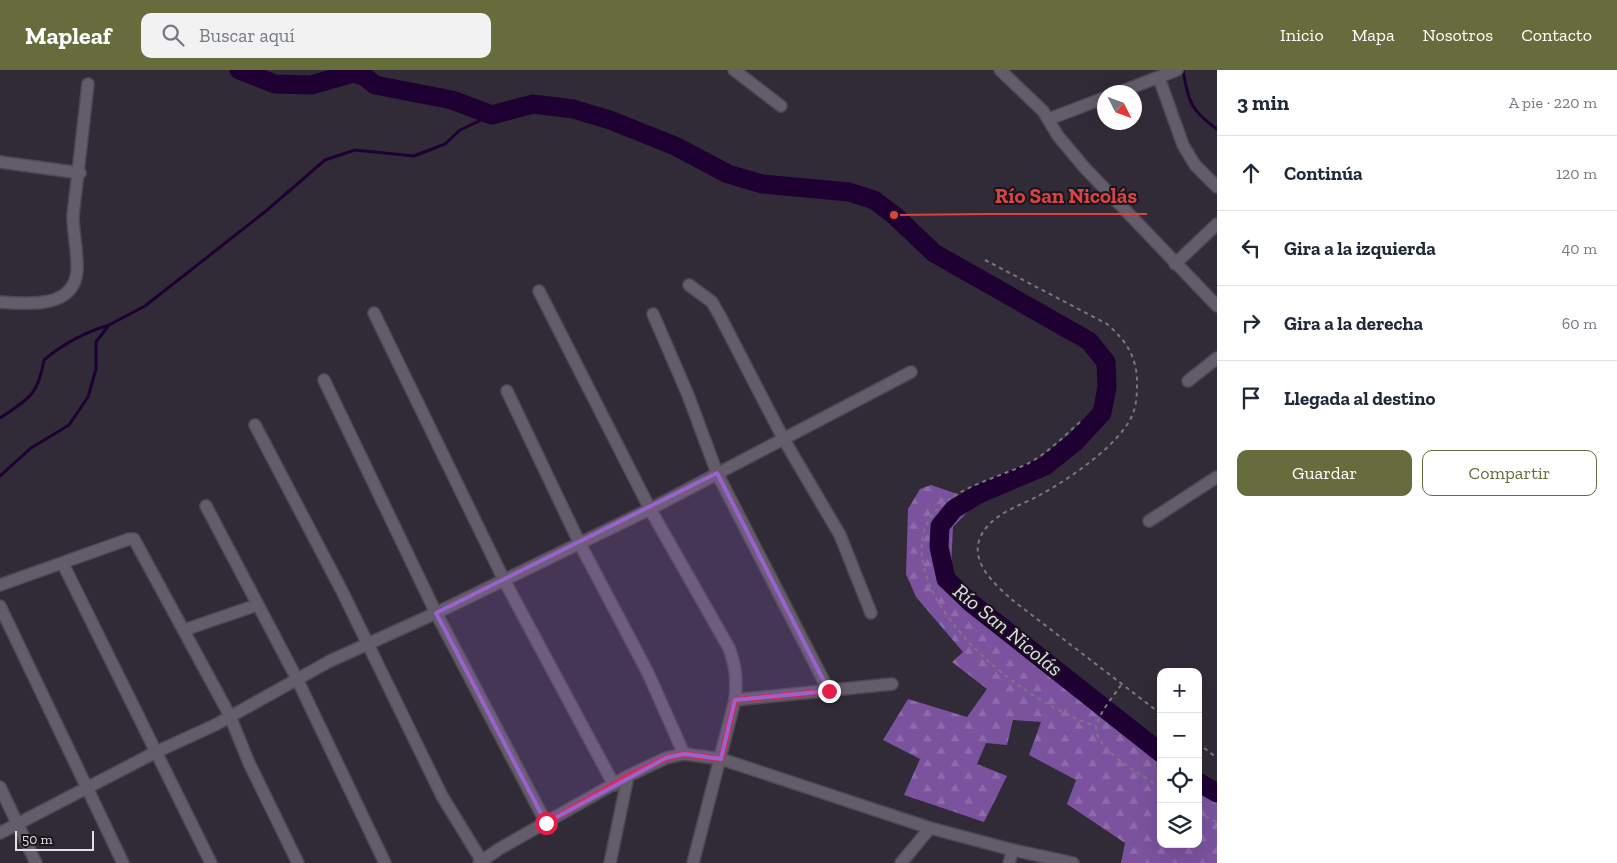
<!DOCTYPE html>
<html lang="es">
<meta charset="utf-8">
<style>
body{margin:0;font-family:"Zilla Slab",serif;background:#f2f2f3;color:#1f2937}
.controls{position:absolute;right:15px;bottom:15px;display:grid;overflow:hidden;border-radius:10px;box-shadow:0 5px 20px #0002}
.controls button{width:45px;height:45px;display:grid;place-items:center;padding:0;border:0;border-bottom:1px solid #e0e1e3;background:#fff;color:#1f2937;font:25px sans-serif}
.compass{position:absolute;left:1097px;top:15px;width:45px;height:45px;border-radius:50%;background:#fff;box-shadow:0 5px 20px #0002;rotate:132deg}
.scale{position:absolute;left:15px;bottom:12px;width:79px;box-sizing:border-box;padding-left:5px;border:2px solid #e3dfe7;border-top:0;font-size:14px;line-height:18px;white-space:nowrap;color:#e3dfe7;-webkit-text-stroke:4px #18151b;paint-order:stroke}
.stop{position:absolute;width:15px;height:15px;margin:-11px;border:4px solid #e11d48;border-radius:50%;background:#fff}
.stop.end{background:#e11d48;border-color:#fff;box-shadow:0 1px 5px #0008}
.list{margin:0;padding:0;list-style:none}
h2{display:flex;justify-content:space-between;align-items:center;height:65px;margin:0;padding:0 20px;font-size:21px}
h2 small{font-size:16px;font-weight:400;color:#747a83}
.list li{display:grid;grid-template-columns:32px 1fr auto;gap:15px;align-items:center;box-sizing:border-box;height:75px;padding:0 20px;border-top:1px solid #e0e1e3}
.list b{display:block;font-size:19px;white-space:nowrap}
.list em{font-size:16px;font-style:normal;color:#747a83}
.actions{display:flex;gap:10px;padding:15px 20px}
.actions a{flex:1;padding:11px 0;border:1px solid #676c3c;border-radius:10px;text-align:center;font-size:18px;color:#676c3c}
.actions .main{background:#676c3c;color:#fff}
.icon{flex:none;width:28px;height:28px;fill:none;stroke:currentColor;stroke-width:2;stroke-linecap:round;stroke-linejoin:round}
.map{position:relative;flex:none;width:1217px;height:793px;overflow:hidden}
header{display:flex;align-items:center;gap:30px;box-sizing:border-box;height:70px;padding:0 25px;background:#676c3c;color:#fff}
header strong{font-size:24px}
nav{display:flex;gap:28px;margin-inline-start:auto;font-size:18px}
.search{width:350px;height:45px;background:#f2f2f3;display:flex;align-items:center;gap:12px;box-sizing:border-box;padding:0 18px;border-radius:10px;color:#747a83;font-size:19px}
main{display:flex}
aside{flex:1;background:#fff}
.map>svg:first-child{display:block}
</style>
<header>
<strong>Mapleaf</strong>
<div class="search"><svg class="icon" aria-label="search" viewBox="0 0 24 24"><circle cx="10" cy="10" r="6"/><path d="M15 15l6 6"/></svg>Buscar aquí</div>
<nav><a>Inicio</a><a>Mapa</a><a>Nosotros</a><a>Contacto</a></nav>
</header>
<main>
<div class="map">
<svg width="1217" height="793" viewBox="0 0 1217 793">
<defs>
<pattern id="forest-firs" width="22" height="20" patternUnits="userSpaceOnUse" patternTransform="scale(1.25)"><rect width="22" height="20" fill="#7a529e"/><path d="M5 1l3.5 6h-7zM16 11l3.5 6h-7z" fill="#8d6aac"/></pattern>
</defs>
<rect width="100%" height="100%" fill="#312b38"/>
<!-- forest -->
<path fill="url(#forest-firs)" d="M931,415L978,431L953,457L950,516L1066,611L1161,682V774H1198V709L1217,720V793H1121L1125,773L1067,734L1076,710L1029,685L1041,652L1013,650L1007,675L986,673L977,694L1007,706L984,752L904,725L920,689L883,670L908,629L967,647L987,619L952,592L963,582L916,527L906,504L908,439L920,419Z"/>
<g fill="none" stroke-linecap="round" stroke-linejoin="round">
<!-- stream -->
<g stroke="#1e0033" stroke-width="3">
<path d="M1183,0C1188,31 1191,41 1217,59"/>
<path d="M0,348C28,329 38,326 44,290C64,273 83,263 109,255"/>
<path d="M0,406L31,378L69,355L88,327L96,299V272L109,255L145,236L266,141L325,90L355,80L414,86L445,74L460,60L492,45"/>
</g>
<!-- river -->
<g stroke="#1e0033" stroke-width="19">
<path d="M239,0L275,14L311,15L353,3L364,6L375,15L452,30L492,45L533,34L573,39L610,50L675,76L728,104L762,114L849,122L874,130L894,145L934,183L1089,271L1106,292L1107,317L1102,343L1075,372L1045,396L979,424L954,439L940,456L939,477L946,509L970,532L1161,683"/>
<path d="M1198,712L1217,723"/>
</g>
<!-- minor casing -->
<g stroke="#4e4853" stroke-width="14">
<g id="minor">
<path d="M734,0L781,36"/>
<path d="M1000,0L1043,41L1058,66L1084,97L1217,236"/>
<path d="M1159,8L1183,75L1195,95L1217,117"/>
<path d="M1120,22L1177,0"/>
<path d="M1049,49L1104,28"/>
<path d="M0,92L80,103"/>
<path d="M1175,194L1217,154"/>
<path d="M689,215L712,232L720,246L783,368L840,465L871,543"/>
<path d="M539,221L650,439L729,578C736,596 737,611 735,630L693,793"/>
<path d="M0,232C27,234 74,239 77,201C78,183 73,164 73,146L88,14"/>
<path d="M374,243L504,510L614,715"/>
<path d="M653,244L688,325L717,403L829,621"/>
<path d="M324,310L436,543L546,753"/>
<path d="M1188,311L1217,288"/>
<path d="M507,321L580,474L648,603L684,684"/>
<path d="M255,355L342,521L442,726L483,793"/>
<path d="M206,436L297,609L385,793"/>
<path d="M1149,451L1217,407"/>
<path d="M63,494L211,793"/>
<path d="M0,515L129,469H134L230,646L249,693L298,793"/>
<path d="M0,536L123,793"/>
<path d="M184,560L257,535"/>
<path d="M735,630L892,614"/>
<path d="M0,717L36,793"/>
<path d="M0,763L156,682L215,655L330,591L436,543L650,439L911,302"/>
<path d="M479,793L499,779L628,706L666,688L684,684L721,689L930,758L1013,780L1073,793"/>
<path d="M610,793L628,706"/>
<path d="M901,793L930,758"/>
<path d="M1009,793L1013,780"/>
</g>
</g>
<!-- path -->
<g stroke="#7b7681" stroke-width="2" stroke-dasharray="4 4" stroke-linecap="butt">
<path d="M985,190L1107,254C1127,271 1138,289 1137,316C1137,326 1136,337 1132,346C1118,376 1069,409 1040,425C1020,436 990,444 980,468C970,493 995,514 1011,529L1161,644"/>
<path d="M1080,352C1063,367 1047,384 1027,394C999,407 965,415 942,435C923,451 918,473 924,497C940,565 1031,635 1096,656"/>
<path d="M1121,615C1113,627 1101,640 1097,654C1089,677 1144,706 1161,718"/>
<path d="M1198,673L1217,688"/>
<path d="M1198,743L1217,752"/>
</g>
<!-- minor -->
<use href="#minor" stroke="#635c6b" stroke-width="11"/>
</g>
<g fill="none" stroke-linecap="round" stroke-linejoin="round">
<!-- route -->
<path stroke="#e11d48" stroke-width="6" d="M546,753L628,706L666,688L684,684L721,689L735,630L829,621"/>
</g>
<!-- marked area -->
<path fill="#9a62cb" fill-opacity="0.2" stroke="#9a62cb" stroke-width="4" stroke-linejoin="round" d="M717,403L829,621L735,630L721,689L684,684L666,688L546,753L436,543Z"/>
<g text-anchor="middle" stroke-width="4" stroke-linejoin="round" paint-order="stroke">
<!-- water labels -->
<g font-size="21" font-style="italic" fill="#e5dbf0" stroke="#18151b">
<text transform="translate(1008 560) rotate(39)" y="7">Río San Nicolás</text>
</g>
</g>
<!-- callouts -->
<path fill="none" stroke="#d84345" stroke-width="2" d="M894 145L985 144H1147"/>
<circle fill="#d84345" stroke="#18151b" stroke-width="2" cx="894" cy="145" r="5"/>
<g font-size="21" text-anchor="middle" font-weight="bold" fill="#d84345" stroke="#18151b" stroke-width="4" stroke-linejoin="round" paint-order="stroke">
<text x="1066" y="133">Río San Nicolás</text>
</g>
</svg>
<div class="controls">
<button>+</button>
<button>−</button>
<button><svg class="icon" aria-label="locate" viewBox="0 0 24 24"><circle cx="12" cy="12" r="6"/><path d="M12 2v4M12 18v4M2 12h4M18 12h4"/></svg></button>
<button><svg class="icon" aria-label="layers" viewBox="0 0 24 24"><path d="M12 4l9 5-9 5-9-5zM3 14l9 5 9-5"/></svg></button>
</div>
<svg class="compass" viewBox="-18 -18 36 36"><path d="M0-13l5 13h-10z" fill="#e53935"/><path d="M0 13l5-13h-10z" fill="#747a83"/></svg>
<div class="scale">50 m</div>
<div class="stop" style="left:546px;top:753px"></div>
<div class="stop end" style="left:829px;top:621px"></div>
</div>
<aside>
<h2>3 min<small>A pie · 220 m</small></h2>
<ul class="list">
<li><svg class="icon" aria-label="ahead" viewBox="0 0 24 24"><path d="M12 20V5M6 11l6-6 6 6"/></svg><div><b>Continúa</b></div><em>120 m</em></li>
<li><svg class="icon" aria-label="left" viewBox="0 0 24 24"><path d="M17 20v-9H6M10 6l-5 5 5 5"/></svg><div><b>Gira a la izquierda</b></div><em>40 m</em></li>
<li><svg class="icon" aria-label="right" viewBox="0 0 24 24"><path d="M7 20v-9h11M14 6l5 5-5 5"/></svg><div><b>Gira a la derecha</b></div><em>60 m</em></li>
<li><svg class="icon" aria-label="arrive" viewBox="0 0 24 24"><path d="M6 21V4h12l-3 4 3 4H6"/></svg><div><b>Llegada al destino</b></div></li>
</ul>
<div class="actions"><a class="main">Guardar</a><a>Compartir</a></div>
</aside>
</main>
